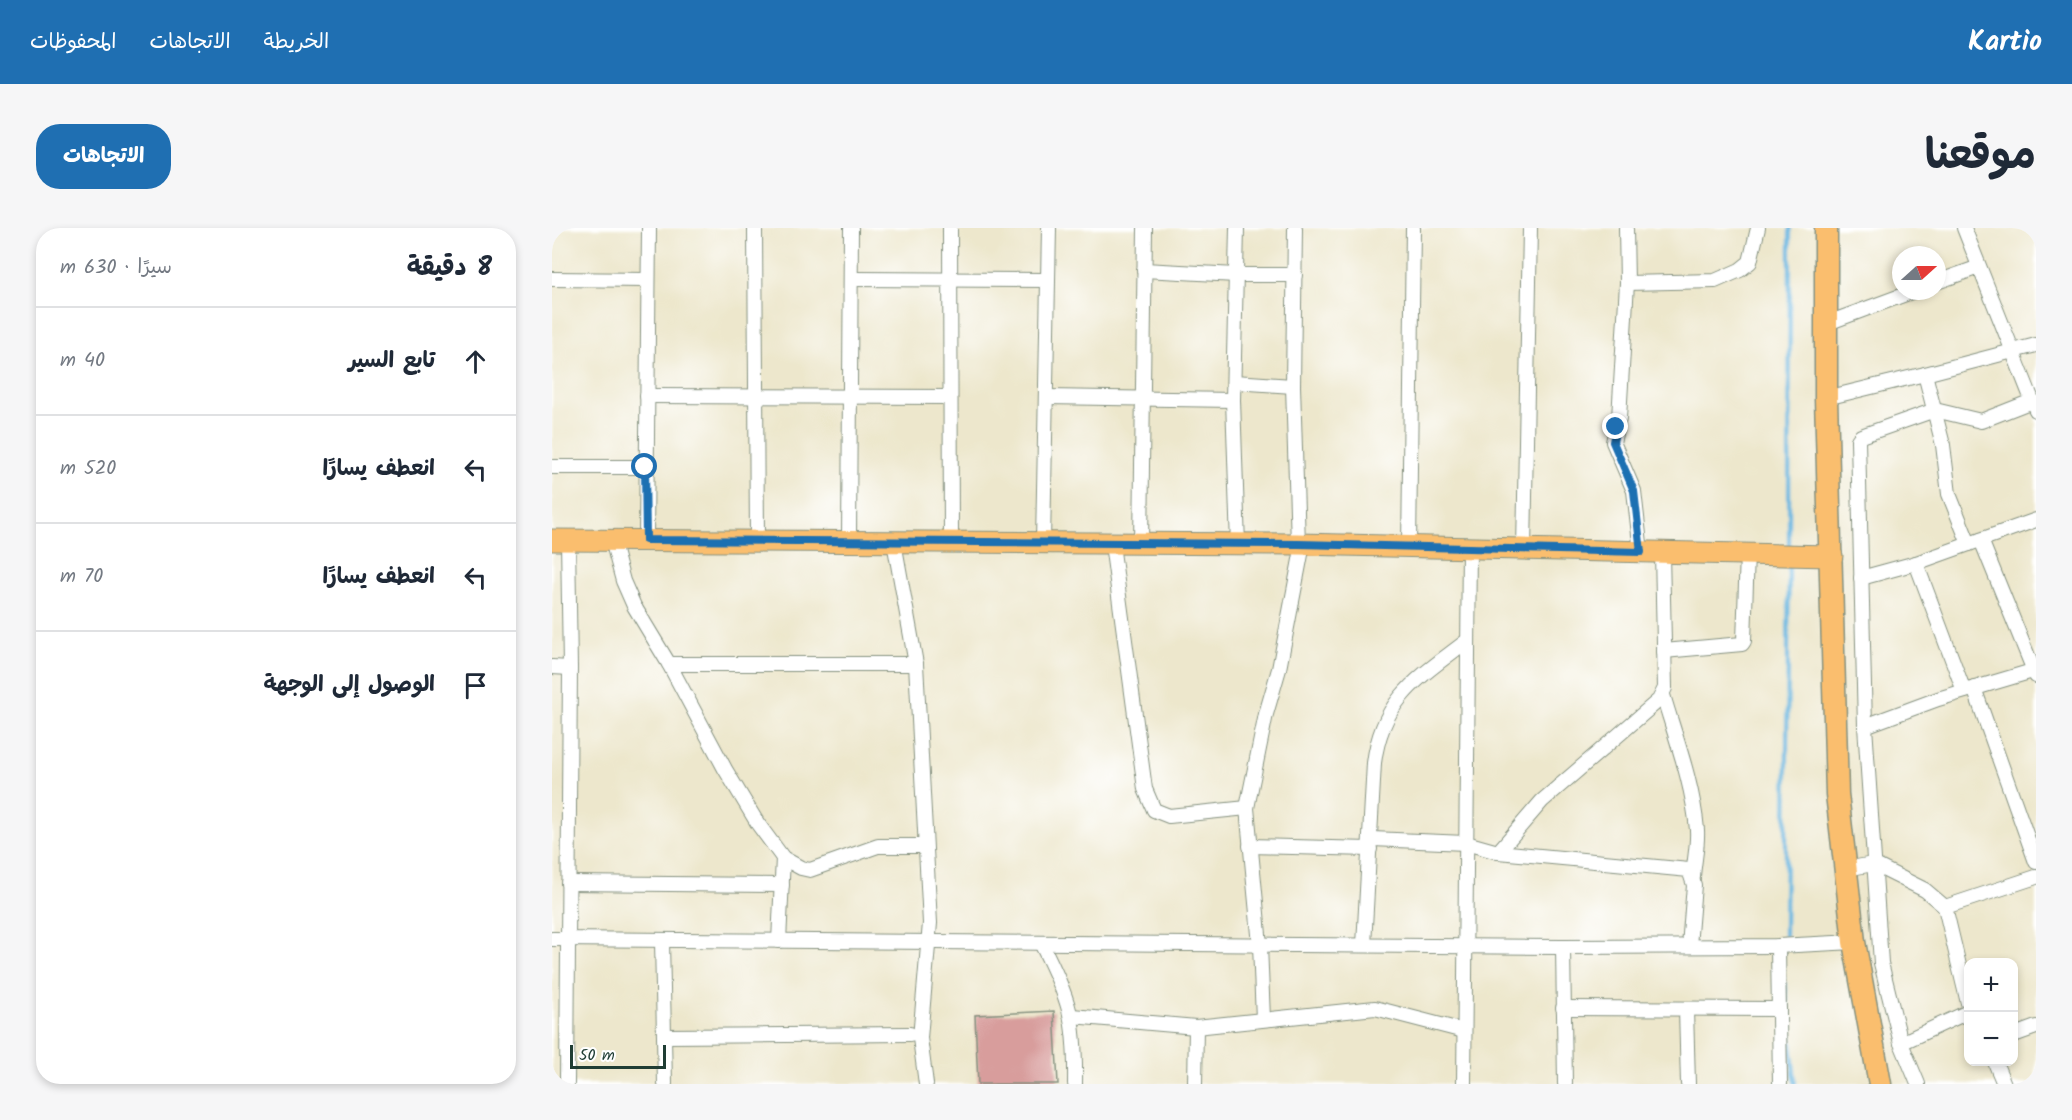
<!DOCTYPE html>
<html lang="ar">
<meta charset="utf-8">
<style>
body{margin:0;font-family:Kalam,"Playpen Sans Arabic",sans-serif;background:#f6f6f7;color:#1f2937;direction:rtl}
.controls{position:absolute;right:18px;bottom:18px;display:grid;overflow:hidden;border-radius:12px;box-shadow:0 3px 9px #0003}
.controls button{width:54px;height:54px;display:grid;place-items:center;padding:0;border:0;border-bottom:2px solid #e0e1e3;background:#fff;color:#1f2937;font:30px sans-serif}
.compass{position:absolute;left:1340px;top:18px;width:54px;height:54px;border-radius:50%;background:#fff;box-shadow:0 3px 9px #0003;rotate:69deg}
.scale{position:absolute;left:18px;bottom:15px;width:96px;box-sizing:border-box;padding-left:6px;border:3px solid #1f3d34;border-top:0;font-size:16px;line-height:21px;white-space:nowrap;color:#1f3d34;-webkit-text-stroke:4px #fff;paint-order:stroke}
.stop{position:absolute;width:18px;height:18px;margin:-14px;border:4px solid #1f6fb2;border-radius:50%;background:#fff}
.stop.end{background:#1f6fb2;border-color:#fff;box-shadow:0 2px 6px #0008}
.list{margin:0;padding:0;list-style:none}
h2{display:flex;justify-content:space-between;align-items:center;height:78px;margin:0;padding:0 24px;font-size:26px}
h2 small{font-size:20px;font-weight:400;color:#747a83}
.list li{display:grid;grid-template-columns:39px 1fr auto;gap:18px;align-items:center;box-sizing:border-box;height:108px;padding:0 24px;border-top:2px solid #e0e1e3}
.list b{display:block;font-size:22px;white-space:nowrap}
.list em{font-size:20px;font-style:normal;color:#747a83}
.icon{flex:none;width:33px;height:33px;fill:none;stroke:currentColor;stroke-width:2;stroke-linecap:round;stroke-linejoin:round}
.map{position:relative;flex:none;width:1484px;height:856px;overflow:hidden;direction:ltr;border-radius:24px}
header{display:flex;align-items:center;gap:36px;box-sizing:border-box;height:84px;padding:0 30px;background:#1f6fb2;color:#fff}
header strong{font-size:28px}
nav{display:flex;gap:33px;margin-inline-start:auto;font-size:21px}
.intro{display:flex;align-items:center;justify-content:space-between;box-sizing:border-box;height:144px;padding:0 36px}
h1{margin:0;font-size:42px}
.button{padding:15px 27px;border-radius:24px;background:#1f6fb2;color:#fff;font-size:21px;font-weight:700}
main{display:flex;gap:36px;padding:0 36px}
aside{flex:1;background:#fff;border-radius:24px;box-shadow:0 3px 9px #0003}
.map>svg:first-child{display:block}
</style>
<header>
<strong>Kartio</strong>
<nav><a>الخريطة</a><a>الاتجاهات</a><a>المحفوظات</a></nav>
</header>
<div class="intro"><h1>موقعنا</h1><a class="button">الاتجاهات</a></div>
<main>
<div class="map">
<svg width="1484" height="856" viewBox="0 0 1484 856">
<rect width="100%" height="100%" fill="#fff"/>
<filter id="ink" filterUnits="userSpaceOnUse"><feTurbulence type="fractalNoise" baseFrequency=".0167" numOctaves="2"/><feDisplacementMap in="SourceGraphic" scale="12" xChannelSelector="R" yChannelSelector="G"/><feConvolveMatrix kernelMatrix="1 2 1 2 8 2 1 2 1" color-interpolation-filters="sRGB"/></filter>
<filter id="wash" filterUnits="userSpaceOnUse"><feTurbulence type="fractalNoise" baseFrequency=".008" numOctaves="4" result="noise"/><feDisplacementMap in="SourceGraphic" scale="24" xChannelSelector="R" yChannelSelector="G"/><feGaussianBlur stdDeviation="1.35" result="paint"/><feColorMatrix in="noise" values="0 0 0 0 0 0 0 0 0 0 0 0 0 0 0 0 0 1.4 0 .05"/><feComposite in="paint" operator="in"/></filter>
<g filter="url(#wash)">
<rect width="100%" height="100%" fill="#ede7cc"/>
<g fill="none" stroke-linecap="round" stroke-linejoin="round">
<!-- stream -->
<g stroke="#68b7e2" stroke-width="4">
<path d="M1237,320L1238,0"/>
<path d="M1233,707L1237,334"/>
<path d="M1233,756L1243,855"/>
</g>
</g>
<g id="blocks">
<!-- building -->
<path fill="#d89d9c" d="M502,783L506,856H426L423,787Z"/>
</g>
</g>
<g filter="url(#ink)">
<use href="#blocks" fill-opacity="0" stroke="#869280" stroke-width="1.5"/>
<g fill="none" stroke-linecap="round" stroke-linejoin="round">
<!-- minor casing -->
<g stroke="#869280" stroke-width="16">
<g id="minor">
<path d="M203,0L205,313"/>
<path d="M398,0L399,315"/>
<path d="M685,0L681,172L686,317"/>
<path d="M743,0L741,158L746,316"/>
<path d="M1074,0L1075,55L1067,190L1061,214L1082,263L1089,324"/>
<path d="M1412,0L1484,182"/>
<path d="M592,42L684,47H743"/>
<path d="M0,51L96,52"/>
<path d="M300,51L496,52"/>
<path d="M1385,54L1427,39"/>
<path d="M1075,55L1163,53L1188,42L1198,34L1206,0"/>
<path d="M1273,96L1362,63"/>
<path d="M1373,146L1484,117"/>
<path d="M682,154L741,158"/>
<path d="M95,168L398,169"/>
<path d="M494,169L681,172"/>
<path d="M1274,170L1373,146L1391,217L1397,266L1417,316"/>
<path d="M0,239H93"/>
<path d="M60,312L71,353L82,378L117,436L173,541L206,596L231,630L249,640L258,642L326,618H373"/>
<path d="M94,312L97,0"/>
<path d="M1429,312L1484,448"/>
<path d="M297,314L299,0"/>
<path d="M342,314L364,436L378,695L368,810L374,856"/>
<path d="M491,315L497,0"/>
<path d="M560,316L593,561L602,582L617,588L695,580"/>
<path d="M589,317L593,0"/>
<path d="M857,319L861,0"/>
<path d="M972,322L978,0"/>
<path d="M1364,335L1412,463"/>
<path d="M1309,350L1364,335L1484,292"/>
<path d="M1112,423L1190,416L1192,413L1195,325"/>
<path d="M117,436H364"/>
<path d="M0,439L18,440"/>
<path d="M1422,460L1484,634"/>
<path d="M1111,467C1124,511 1141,556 1145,602C1146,617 1142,634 1141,649"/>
<path d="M1313,498L1386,471L1484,442"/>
<path d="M820,611L914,615L946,624L990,573L1107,472L1113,460L1110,325"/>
<path d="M698,618L818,621"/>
<path d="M946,624L1137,642L1142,657L1137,718"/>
<path d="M1294,641L1321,636L1373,662L1393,679L1484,649"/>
<path d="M16,655L230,657"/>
<path d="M1393,679L1416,775"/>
<path d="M0,711L1011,719L1226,718L1302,714"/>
<path d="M110,713L113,856"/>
<path d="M227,713L231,630"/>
<path d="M489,715C518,772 524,792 523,856"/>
<path d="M812,717L822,535C830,470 868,449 916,412"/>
<path d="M1226,718L1228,856"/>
<path d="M1011,719L1013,856"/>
<path d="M1011,780L1227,781"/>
<path d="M1134,781L1136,856"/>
<path d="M520,788L644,799L823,780L912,803"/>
<path d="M711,791L708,717L695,580L714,486L727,441L751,316"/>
<path d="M1462,807L1484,799"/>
<path d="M112,808L358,806"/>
<path d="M1349,815L1416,784"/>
<path d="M1443,834L1452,856"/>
<path d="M15,856L18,440L16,312"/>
<path d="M643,856L644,799"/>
<path d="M912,856L917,319"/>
<path d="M1366,856L1349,815L1329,735L1313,498L1306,212L1309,208L1383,182L1429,193L1480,173"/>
</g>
</g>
<!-- primary casing -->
<g stroke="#869280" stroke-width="23">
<path id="primary" d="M0,312L746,316L1280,328"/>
</g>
<!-- trunk casing -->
<g stroke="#869280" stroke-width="25">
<path id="trunk" d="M1274,0V170L1285,566L1302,714L1328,856"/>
</g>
<!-- minor -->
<use href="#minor" stroke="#fff" stroke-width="14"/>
<!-- primary -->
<use href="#primary" stroke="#fabe6e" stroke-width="21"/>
<!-- trunk -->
<use href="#trunk" stroke="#fabe6e" stroke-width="22"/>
</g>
</g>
<g fill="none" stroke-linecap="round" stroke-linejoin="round" filter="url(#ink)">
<!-- route -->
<path stroke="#1f6fb2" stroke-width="8" d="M93,239L94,312L746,316L1089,324L1082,263L1061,214L1064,199"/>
</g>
</svg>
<div class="controls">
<button>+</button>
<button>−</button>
</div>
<svg class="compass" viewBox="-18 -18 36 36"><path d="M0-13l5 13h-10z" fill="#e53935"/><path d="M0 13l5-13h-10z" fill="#747a83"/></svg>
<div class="scale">50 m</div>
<div class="stop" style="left:93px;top:239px"></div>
<div class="stop end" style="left:1064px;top:199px"></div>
</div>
<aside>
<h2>8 دقيقة<small>سيرًا · 630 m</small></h2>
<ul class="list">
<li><svg class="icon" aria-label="ahead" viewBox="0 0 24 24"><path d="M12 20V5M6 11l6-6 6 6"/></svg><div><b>تابع السير</b></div><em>40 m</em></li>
<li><svg class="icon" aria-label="left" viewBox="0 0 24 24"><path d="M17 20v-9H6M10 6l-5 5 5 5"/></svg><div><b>انعطف يسارًا</b></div><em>520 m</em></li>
<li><svg class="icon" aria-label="left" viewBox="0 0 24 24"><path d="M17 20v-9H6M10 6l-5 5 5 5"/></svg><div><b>انعطف يسارًا</b></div><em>70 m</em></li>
<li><svg class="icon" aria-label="arrive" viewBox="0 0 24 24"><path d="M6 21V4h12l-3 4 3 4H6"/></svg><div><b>الوصول إلى الوجهة</b></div></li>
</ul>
</aside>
</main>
